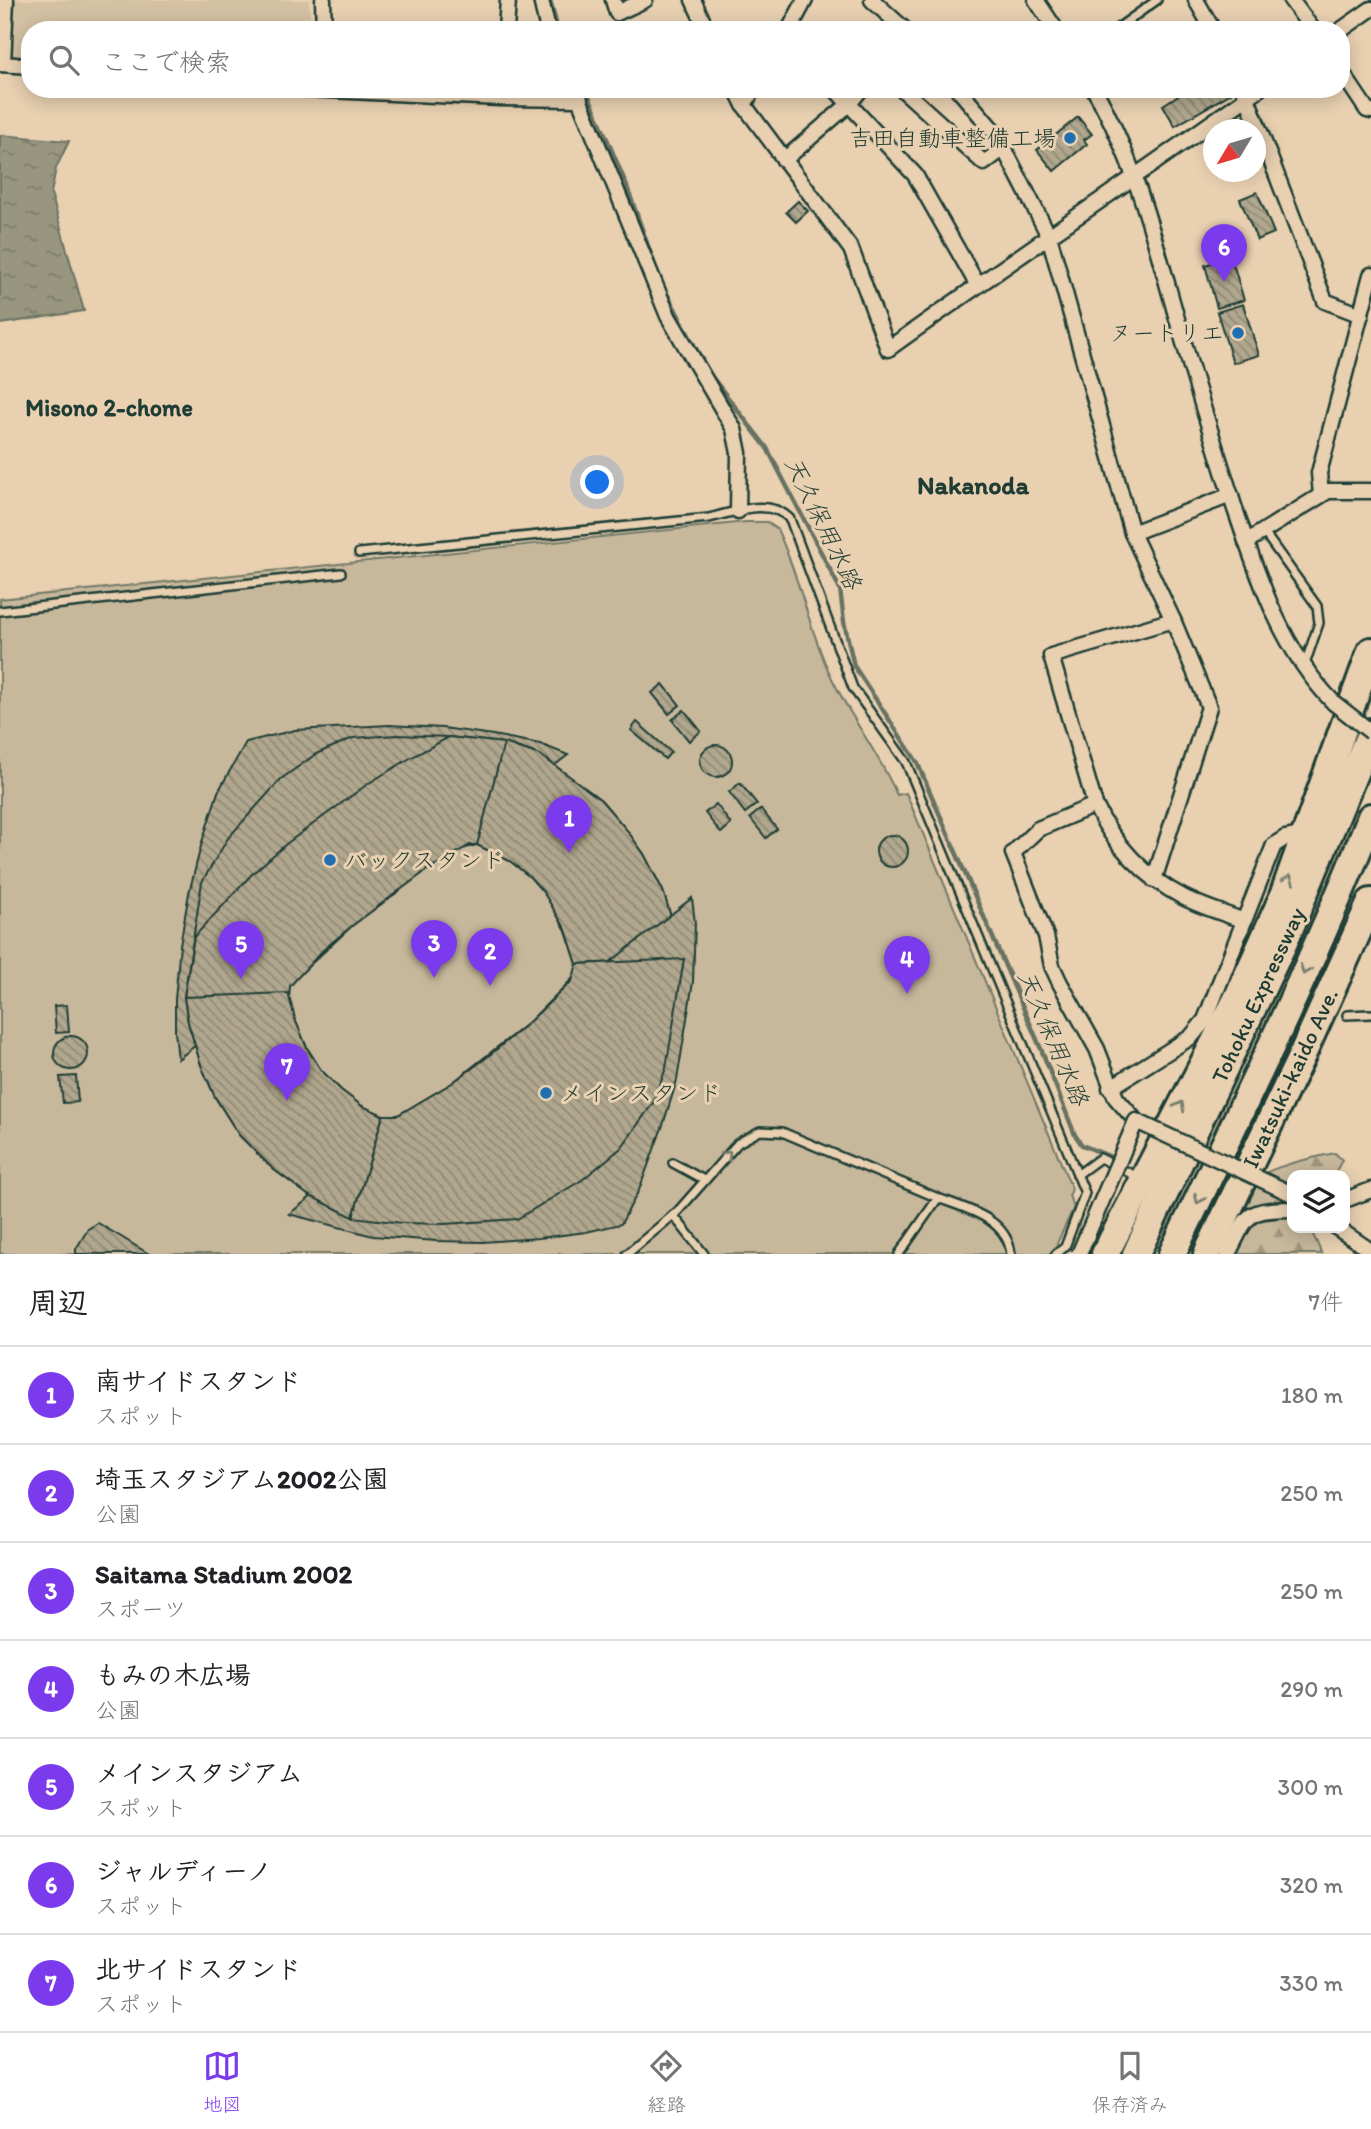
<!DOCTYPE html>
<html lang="ja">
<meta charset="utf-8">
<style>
body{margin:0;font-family:Itim,"Klee One",sans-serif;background:#f2f2f2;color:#202124}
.controls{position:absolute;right:21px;bottom:21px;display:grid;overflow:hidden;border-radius:14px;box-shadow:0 4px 18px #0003}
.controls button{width:63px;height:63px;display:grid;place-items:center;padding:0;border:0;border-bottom:2px solid #e0e0e0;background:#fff;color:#202124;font:35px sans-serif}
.compass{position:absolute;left:1203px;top:119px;width:63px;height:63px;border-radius:50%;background:#fff;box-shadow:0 4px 18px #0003;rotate:232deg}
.you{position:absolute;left:598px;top:483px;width:24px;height:24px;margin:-18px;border:5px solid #fff;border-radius:50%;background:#1a73e8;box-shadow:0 0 0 10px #1a73e833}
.badge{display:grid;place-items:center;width:46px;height:46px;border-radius:50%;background:#7c3aed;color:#fff;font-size:23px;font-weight:700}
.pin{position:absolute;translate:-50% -58px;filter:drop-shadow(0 2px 4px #0008)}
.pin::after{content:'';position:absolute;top:37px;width:24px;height:21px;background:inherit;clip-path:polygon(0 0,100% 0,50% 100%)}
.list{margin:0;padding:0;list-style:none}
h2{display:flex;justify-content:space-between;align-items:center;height:91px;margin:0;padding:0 28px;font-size:30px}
h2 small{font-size:23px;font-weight:400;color:#757577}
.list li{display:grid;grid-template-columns:46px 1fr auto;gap:21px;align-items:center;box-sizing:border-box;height:98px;padding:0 28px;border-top:2px solid #e0e0e0}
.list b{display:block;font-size:26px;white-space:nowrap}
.list p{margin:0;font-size:23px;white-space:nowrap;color:#757577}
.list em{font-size:23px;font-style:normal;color:#757577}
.icon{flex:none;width:38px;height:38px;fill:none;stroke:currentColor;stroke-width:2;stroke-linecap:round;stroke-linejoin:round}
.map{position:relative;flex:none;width:1371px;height:1254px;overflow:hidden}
.search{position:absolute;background:#fff;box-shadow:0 4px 18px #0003;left:21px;right:21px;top:21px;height:77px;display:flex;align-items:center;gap:18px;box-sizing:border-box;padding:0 24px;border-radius:28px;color:#757577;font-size:26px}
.sheet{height:777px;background:#fff}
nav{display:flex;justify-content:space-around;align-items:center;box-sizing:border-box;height:98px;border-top:2px solid #e0e0e0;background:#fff;font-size:19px;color:#757577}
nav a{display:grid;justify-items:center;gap:4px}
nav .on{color:#7c3aed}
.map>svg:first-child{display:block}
</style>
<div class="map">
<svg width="1371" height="1254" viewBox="0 0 1371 1254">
<defs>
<pattern id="forest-firs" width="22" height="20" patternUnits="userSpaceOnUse" patternTransform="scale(1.75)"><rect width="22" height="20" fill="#c7b89c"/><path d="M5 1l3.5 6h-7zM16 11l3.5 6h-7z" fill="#a19780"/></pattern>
<pattern id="water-ripples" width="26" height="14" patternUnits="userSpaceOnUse" patternTransform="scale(1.75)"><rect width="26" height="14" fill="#999680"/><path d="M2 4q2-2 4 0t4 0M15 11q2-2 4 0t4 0" fill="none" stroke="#7c7c6a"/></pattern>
<pattern id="building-back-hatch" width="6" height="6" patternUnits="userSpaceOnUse" patternTransform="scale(1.75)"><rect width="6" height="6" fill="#b1a78e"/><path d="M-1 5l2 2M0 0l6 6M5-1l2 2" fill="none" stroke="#8f8975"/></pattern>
</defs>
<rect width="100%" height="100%" fill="#e8d0b1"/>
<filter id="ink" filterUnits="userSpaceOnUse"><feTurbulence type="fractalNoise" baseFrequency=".0143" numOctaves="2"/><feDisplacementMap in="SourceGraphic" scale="14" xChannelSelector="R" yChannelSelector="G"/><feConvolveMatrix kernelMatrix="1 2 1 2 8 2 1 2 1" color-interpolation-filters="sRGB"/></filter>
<g filter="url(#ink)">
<!-- built -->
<path fill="#d4c1a4" d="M13,0H309L311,30H30V58H14L10,52Z"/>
<!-- green -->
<path fill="#c7b89c" stroke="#737a68" stroke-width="2" d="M746,522H767L777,529C799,575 808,626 829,672C848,715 878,751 897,795L906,793L1072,1189L1069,1196L1074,1207L1052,1254H0V599Z"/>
<!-- forest -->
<path fill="url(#forest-firs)" stroke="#737a68" stroke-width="2" d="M1335,1153L1342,1160L1334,1175H1292V1228H1310L1322,1254H1229C1231,1239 1239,1197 1248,1185C1263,1167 1313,1158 1335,1153Z"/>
<!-- water -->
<path fill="url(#water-ripples)" stroke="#687262" stroke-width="2" d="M0,135L69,141L56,168L51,193L84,311L0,324Z"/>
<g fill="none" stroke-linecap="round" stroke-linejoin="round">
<!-- stream -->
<g stroke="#687262" stroke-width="4.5">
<path d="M550,0L558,30"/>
<path d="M586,89L626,184L657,271"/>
<path d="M661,282L701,358"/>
<path d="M708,372L767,448L840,589L844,622L854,666L917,762L1041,1049L1075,1135L1082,1145L1109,1156"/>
</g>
</g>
<!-- building -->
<g fill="url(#building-back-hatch)" stroke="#1f3d34" stroke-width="2" fill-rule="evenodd">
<path d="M1188,89H1229L1231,93L1175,126L1163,105Z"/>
<path d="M1078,117L1092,134L1084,140L1087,144L1054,171L1037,150Z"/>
<path d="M1257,192L1274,233L1257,240L1240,199Z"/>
<path d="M798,201L808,211L796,222L786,212Z"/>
<path d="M1231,257L1244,300L1217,308L1205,265Z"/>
<path d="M1243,304L1259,355L1233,363L1217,312Z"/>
<path d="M663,684L680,705L669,714L652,693Z"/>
<path d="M684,710L701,731L689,741L672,720Z"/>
<path d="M637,722L671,752L665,759L631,730Z"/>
<path d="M389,725L443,728L493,735L540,744L568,755L178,1059L175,1032V999L180,945L189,893L202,842L218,792L246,742L295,730Z"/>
<path d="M397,735L449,737L504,743L477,845L462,849L427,870L353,925L298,976L290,986L288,993L184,997L202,882L228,838L281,779L316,754L353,738Z"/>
<path d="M449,737L504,743L540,755L601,800L626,829L644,854L663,891L684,959L674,1015L653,1048L598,1101L510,1170L441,1212L402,1223L353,1217L308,1195L273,1169L239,1135L215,1097L201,1065L188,1022L184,997L194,937L252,874L286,844L369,783L412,757ZM470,845H477L510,861L530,877L544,893L566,930L577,964L575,976L528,1023L452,1083L398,1115H383L362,1106L341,1090L321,1070L307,1048L296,1022L289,999L290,986L323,950L353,925L427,870Z"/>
<path d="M504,743L540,755L568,775L601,800L626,829L644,854L663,891L684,959L577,964L566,930L544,893L530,877L510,861L477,845Z"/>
<circle cx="716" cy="761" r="16"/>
<path d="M740,783L757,804L745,813L729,792Z"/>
<path d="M716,804L731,824L721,833L705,813Z"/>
<path d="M761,809L777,829L766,838L750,818Z"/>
<circle cx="892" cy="851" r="16"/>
<path d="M692,898L695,923L693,982L677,1080L663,1125L639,1190L621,1224L586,1232L539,1238L482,1242L436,1241L373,1236L289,1214Z"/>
<path d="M684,959L666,1068L653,1103L621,1148L582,1180L517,1219L444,1224L402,1223L353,1217L383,1115H398L452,1083L486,1058L528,1023L572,981L577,964Z"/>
<path d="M288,993L296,1022L307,1048L321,1070L341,1090L362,1106L383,1115L353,1217L308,1195L273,1169L239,1135L215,1097L201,1065L188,1022L184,997Z"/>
<path d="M67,1005L69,1032L56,1033L54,1006Z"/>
<circle cx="71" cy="1053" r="17"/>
<path d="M76,1076L78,1102L63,1103L60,1077Z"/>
<path d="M98,1223L149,1254H76V1249L88,1229Z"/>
</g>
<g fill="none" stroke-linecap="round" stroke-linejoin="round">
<!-- lane casing -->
<g stroke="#1f3d34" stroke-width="12">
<g id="lane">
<path d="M1115,30L1157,0"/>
<path d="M1263,531L1317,606L1319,623L1304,667"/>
<path d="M359,553L709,518C735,512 769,497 790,519L853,688L906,762L1085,1193L1065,1247L1056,1254"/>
<path d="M0,611L341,573"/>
<path d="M1347,1015L1371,1014"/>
<path d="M673,1163L704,1180"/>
<path d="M1077,1175L1100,1158L1140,1178"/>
<path d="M938,1198C967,1209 1007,1218 1011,1254"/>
<path d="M673,1215L704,1254"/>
<path d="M627,1254L678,1211L738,1143L760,1131L782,1132L938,1198L899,1254"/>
</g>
</g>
<!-- street casing -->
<g stroke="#1f3d34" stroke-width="19">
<g id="street">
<path d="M323,0L324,30"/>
<path d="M541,0L548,30"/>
<path d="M613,0L617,13L645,0"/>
<path d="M693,0L707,30"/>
<path d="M872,0L905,30"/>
<path d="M1036,0L1056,30"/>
<path d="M1196,0L1213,30"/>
<path d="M1291,0L1313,30"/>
<path d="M506,30L508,0"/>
<path d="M789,30L805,0"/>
<path d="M1341,30L1371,9"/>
<path d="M0,64L30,66"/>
<path d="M3,64L6,0"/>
<path d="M1341,71L1367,110L1371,111"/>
<path d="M305,89L500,98L580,99"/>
<path d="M575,89L668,316L734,429L739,453L738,511"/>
<path d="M736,89L744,105L851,249L888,349C1011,261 1136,177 1259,89"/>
<path d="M835,89L915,175L977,284"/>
<path d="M902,89L984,163L1004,148"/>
<path d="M958,89L997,135L1049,236L1132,533L1173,620L1209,707L1154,880"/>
<path d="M1094,89C1135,160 1155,241 1177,319C1195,382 1214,444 1234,506C1258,577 1281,649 1334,703"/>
<path d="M1244,90L1325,301L1361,315"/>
<path d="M744,105L753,89"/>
<path d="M784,160L848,105L861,89"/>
<path d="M1321,495L1319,473L1371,275"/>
<path d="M1132,533L1231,495"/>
<path d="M1246,542L1328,491H1371"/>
<path d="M1173,620L1051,656L1095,805C1113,844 1146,878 1183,897C1202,907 1224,913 1244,921"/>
<path d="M1095,805L1038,829L1013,853L1046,936L1052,966L1060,983L1097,1049L1116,1098L1136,1121"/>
<path d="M1110,1088L1191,1037L1205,1020L1274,845L1285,838L1305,834"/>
<path d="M1345,1200L1371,1190"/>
<path d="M1337,1228L1371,1251"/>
<path d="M1228,1254C1249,1213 1245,1210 1292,1209"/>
</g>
</g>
<!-- highway casing -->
<g stroke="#1f3d34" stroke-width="32">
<g id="highway">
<path d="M1105,1254L1237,999L1282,899L1371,651"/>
<path d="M1136,1254L1284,942L1371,732"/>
<path d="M1172,1254C1241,1110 1312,966 1371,817"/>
<path d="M1207,1254L1303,1053L1371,902"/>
</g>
</g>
<!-- lane -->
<use href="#lane" stroke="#e8d0b1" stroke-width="7"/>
<!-- street -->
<use href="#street" stroke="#e8d0b1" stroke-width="14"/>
<!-- highway -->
<use href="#highway" stroke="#e8d0b1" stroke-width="26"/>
<!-- street-bridge casing -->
<g stroke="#1f3d34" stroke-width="19" stroke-linecap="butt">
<g id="street-bridge">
<path d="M1334,703L1371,732"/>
<path d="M1079,1254L1136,1121L1292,1194"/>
</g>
</g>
<!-- street-bridge -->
<use href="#street-bridge" stroke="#e8d0b1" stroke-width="14"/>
</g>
<!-- one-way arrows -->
<defs><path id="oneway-chevron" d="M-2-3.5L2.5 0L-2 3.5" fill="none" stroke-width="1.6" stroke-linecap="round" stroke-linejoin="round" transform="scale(1.75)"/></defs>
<g stroke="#797f6c">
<use href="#oneway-chevron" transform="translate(1289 879) rotate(-70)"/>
<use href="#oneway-chevron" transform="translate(1305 970) rotate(114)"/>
<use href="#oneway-chevron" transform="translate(1180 1106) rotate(-62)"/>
<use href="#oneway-chevron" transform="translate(727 1155) rotate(-47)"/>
<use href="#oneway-chevron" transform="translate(1199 1199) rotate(116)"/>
</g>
</g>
<!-- markers -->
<g fill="#1f6fb2" stroke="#e8d0b1" stroke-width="2.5">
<circle cx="1070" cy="138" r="7"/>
<circle cx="1238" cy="333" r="7"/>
<circle cx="330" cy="860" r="7"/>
<circle cx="546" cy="1093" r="7"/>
</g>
<g text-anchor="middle" stroke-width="6" stroke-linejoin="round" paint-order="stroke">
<!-- poi labels -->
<g font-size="23" fill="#1f3d34" stroke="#e8d0b1" text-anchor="end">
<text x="1056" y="146">吉田自動車整備工場</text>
<text x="1224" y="341">ヌートリエ</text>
<text x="344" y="868" text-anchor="start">バックスタンド</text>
<text x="560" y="1101" text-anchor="start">メインスタンド</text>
</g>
<!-- street labels -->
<g font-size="23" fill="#1f3d34" stroke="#e8d0b1">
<text transform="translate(1258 995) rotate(-65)" y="8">Tohoku Expressway</text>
<text transform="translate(1290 1078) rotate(-65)" y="8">Iwatsuki-kaido Ave.</text>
</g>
<!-- neighbourhood labels -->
<g font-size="24" font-weight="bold" fill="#1f3d34" stroke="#e8d0b1">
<text x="109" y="416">Misono 2-chome</text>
</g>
<!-- water labels -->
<g font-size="24" font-style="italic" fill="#2b463c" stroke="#e8d0b1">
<text transform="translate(823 523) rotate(64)" y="8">天久保用水路</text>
<text transform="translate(1053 1038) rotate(67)" y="8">天久保用水路</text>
</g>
<!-- quarter labels -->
<g font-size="26" font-weight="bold" fill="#1f3d34" stroke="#e8d0b1">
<text x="973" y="494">Nakanoda</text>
</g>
</g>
</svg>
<div class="controls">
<button><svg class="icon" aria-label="layers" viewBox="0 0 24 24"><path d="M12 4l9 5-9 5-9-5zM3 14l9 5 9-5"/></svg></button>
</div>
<svg class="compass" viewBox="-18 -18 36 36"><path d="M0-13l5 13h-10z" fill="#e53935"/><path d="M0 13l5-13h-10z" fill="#757577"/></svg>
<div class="you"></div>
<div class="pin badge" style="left:569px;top:853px">1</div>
<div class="pin badge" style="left:490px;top:986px">2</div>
<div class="pin badge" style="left:434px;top:978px">3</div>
<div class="pin badge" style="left:907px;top:994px">4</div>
<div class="pin badge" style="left:241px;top:979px">5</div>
<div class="pin badge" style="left:1224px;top:282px">6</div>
<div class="pin badge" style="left:287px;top:1101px">7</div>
<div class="search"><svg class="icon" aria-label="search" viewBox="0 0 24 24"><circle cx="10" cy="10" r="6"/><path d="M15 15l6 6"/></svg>ここで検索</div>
</div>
<section class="sheet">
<h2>周辺<small>7件</small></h2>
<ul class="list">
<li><span class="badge">1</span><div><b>南サイドスタンド</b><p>スポット</p></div><em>180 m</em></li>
<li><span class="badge">2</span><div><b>埼玉スタジアム2002公園</b><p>公園</p></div><em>250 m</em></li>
<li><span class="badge">3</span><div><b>Saitama Stadium 2002</b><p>スポーツ</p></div><em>250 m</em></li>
<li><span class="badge">4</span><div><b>もみの木広場</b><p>公園</p></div><em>290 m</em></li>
<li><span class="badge">5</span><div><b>メインスタジアム</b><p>スポット</p></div><em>300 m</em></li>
<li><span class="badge">6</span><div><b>ジャルディーノ</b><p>スポット</p></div><em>320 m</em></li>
<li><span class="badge">7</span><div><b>北サイドスタンド</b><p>スポット</p></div><em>330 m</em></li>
</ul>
</section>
<nav>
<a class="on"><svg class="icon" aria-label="map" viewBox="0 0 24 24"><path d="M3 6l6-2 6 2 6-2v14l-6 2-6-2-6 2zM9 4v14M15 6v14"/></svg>地図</a>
<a><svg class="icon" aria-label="directions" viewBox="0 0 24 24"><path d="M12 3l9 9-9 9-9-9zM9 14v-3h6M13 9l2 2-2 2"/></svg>経路</a>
<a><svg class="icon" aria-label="saved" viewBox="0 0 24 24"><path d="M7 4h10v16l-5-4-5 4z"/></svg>保存済み</a>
</nav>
